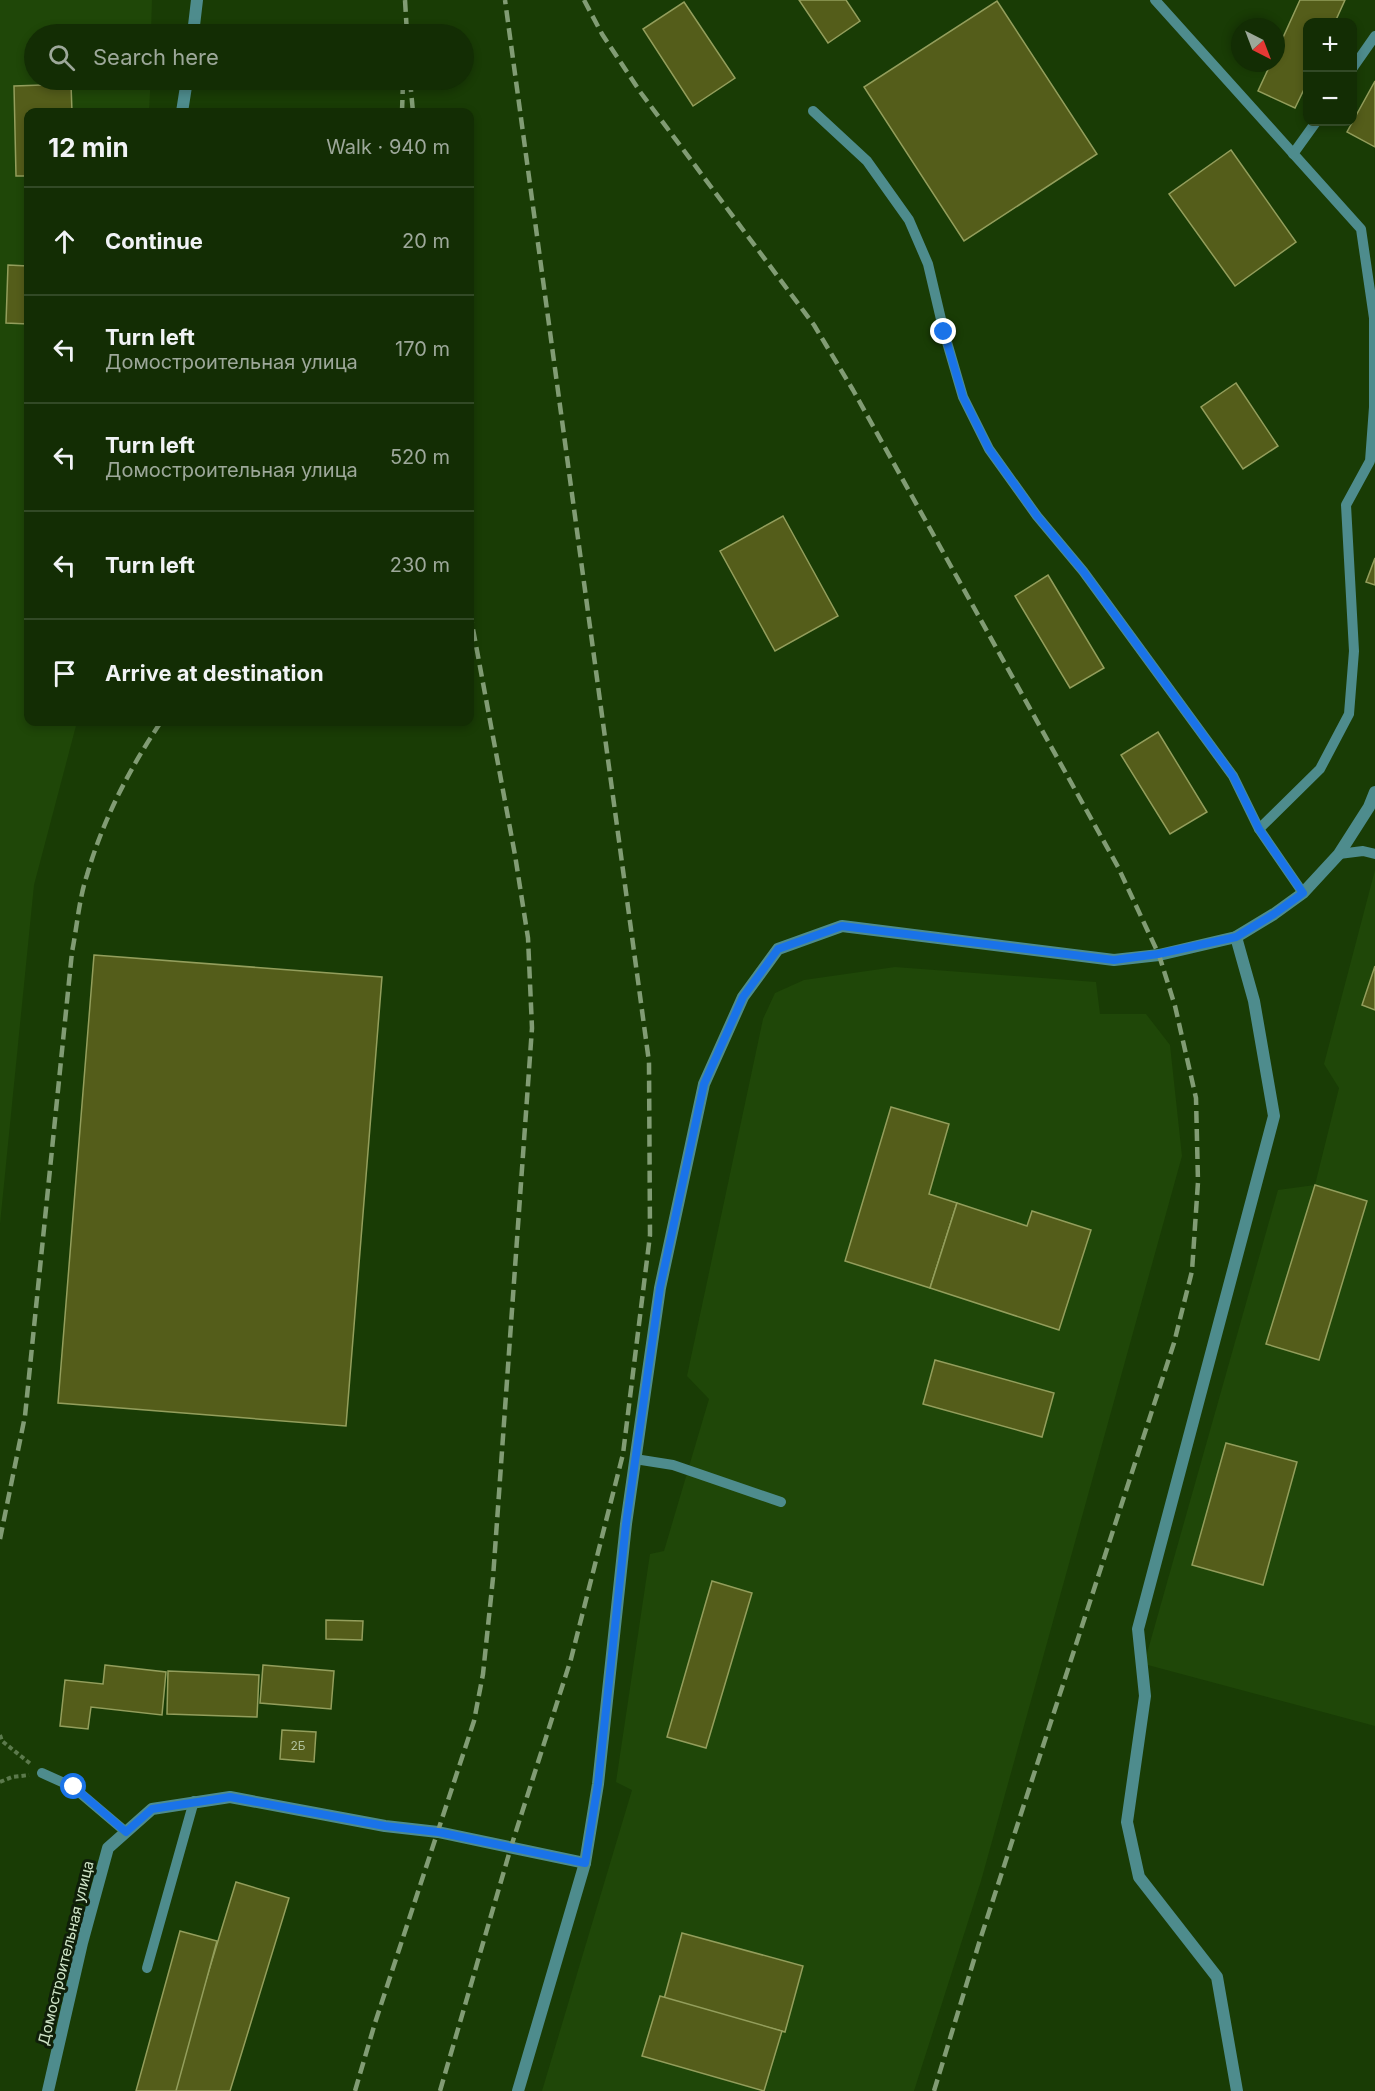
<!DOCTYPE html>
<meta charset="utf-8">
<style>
body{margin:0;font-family:Inter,sans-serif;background:#203913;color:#f1f3f6}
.controls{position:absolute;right:18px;top:18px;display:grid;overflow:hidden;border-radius:12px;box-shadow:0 3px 9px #0003}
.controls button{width:54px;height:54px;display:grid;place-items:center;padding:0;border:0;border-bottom:2px solid #324926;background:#132d04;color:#f1f3f6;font:30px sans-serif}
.compass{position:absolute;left:1231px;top:18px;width:54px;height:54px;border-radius:50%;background:#132d04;box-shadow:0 3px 9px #0003;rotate:138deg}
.stop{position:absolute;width:18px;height:18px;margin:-14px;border:4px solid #1a73e8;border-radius:50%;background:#fff}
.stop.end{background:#1a73e8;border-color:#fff;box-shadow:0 2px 6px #0008}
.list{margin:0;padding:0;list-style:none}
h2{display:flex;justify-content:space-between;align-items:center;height:78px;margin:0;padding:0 24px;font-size:26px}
h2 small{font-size:20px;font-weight:400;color:#9da89a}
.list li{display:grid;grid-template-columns:39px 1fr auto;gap:18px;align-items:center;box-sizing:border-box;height:108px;padding:0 24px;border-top:2px solid #324926}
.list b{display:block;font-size:22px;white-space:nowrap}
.list p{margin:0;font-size:20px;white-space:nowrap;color:#9da89a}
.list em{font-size:20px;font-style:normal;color:#9da89a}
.icon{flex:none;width:33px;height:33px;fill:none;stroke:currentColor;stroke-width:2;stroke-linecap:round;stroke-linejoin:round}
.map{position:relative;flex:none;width:1375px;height:2091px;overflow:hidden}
.search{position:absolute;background:#132d04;box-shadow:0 3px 9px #0003;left:24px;top:24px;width:450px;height:66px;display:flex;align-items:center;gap:15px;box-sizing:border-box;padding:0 21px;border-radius:33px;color:#9da89a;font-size:22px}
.panel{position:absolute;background:#132d04;box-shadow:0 3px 9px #0003;left:24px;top:108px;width:450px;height:618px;border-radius:12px}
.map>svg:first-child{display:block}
</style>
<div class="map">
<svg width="1375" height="2091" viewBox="0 0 1375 2091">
<rect width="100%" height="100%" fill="#193c05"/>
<!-- built -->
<g fill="#1f4708">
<path d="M0,0H152L151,34H34V80H150V93L149,112H28V722H77L34,885L0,1224Z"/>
<path d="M1375,870V1726L1144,1664L1278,1190L1315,1185L1339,1088L1324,1064Z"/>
<path d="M895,967L1096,982L1100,1014H1146L1170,1045L1182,1156L981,1881L914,2091H542L632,1790L616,1782L650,1554L664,1551L709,1399L687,1376L763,1019L775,993L804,980Z"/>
</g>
<!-- building -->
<g fill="#545d1a" stroke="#939e5c" stroke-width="1.5">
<path d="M799,0H846L860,21L828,43Z"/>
<path d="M1300,0H1345L1335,22H1308V81L1295,108L1258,91L1271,63H1276V53Z"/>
<path d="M997,1L1097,154L964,241L864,87Z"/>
<path d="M684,2L735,78L693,106L643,29Z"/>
<path d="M1375,81V147L1347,132Z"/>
<path d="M71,84L72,112H28V176H16L14,86Z"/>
<path d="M1231,150L1296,242L1235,286L1169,194Z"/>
<path d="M8,265L28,266V324L6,323Z"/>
<path d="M1236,383L1278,446L1243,469L1201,407Z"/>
<path d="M783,516L838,616L775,651L720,551Z"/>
<path d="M1375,558V585L1366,582Z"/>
<path d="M1048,575L1104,668L1070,688L1015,596Z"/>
<path d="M1158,732L1207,812L1170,834L1121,755Z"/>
<path d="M94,955L382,977L346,1426L58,1403Z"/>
<path d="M1375,966V1010L1362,1005Z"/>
<path d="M891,1107L949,1124L929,1194L957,1203L930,1288L845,1261Z"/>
<path d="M1315,1185L1367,1201L1319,1360L1266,1344Z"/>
<path d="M957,1203L1027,1226L1032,1211L1091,1230L1059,1330L930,1288Z"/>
<path d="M935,1360L1054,1393L1042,1437L923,1404Z"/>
<path d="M1226,1443L1297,1462L1263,1585L1192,1565Z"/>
<path d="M712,1581L752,1593L706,1748L667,1737Z"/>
<path d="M326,1620L363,1621L362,1640L326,1639Z"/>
<path d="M105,1665L166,1672L162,1715L91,1707L88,1729L60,1726L65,1680L103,1684Z"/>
<path d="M263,1665L334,1671L331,1709L260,1703Z"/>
<path d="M168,1671L259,1675L257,1717L167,1714Z"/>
<path d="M282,1730L316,1732L314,1762L280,1759Z"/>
<path d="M236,1882L289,1898L230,2091H172Z"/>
<path d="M180,1931L217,1941L176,2091H136Z"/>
<path d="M682,1933L803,1966L785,2032L664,1999Z"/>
<path d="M660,1996L782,2031L764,2091L642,2056Z"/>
</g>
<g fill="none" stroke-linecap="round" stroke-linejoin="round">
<!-- path -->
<g stroke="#5b794c" stroke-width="4" stroke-dasharray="4.5 3" stroke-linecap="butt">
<path d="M0,1735L2,1741L32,1765"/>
<path d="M0,1782L12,1777L29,1775"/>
</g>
<!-- lane -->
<g stroke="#4e8c8d" stroke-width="10">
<path d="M1155,0L1361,229L1374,318V407L1370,461L1346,505L1354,651L1349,714L1320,769L1259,829"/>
<path d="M1352,69L1375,36"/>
<path d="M813,111L867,161L909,220L928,264L944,332L963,397L989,449L1037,516L1083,571L1233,776L1259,829L1303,893"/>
<path d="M1293,154L1316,122"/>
<path d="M1339,854L1363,851L1375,854"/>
<path d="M635,1459L673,1465L781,1502"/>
<path d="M42,1773L73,1787L126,1832"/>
<path d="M147,1968L194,1801"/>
</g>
<!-- street -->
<g stroke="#4e8c8d" stroke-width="12">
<path d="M193,34L197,0"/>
<path d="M182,112L187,80"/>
<path d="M1236,937L1254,1001L1274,1116L1138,1629L1145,1696L1127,1822L1139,1877L1217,1977L1237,2091"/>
<path d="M48,2091L82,1943L108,1848L152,1809L230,1797L385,1826L438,1832L585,1863L598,1784L626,1524L660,1288L704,1084L743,997L778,949L842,926L1114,960L1159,955L1236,937L1274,914L1303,893L1339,854L1369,807L1375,792"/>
<path d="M518,2091L585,1863"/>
</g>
<!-- rail -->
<g stroke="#819c74" stroke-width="4.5" stroke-dasharray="12 6" stroke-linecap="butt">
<path d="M405,0L407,34"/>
<path d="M584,0L602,34L641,93L814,325L853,390L1118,867L1159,955L1175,1006L1196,1098L1198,1182L1192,1271L1174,1343L980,1940L934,2091"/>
<path d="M410,80L413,112"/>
<path d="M402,112L403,82"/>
<path d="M0,1539L25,1416L72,952C77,927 79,899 87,875C103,820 129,769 161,722"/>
<path d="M355,2091L375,2023L474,1721L483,1674L493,1578L532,1028L528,938L515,855L470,613"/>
<path d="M440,2091L511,1847L571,1659L623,1454L650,1235L649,1062L505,0"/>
</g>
</g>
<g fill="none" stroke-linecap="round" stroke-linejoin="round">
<!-- route -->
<path stroke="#1a73e8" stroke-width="8" d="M74,1787L126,1832L152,1809L230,1797L385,1826L438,1832L585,1863L598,1784L626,1524L660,1288L704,1084L743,997L778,949L842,926L1114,960L1158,954L1236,937L1274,914L1303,893L1259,829L1233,776L1083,571L1037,516L989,449L963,397L944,332"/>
</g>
<g text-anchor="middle" stroke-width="6" stroke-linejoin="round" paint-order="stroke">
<!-- number labels -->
<g font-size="12" fill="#b0c29c">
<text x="298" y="1750">2Б</text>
</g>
<!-- street labels -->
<g font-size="15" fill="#cfe4c7" stroke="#0f1f09">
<text transform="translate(66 1953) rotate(-76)" y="5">Домостроительная улица</text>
</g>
</g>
</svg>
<div class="controls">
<button>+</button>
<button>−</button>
</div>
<svg class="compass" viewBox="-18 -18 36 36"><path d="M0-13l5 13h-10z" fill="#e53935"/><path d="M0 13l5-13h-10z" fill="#9da89a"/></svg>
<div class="stop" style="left:74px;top:1787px"></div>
<div class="stop end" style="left:944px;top:332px"></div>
<div class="search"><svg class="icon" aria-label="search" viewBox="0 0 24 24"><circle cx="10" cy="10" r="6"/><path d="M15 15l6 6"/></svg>Search here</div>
<section class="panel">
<h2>12 min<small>Walk · 940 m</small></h2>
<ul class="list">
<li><svg class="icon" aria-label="ahead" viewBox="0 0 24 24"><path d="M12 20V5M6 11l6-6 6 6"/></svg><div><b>Continue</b></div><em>20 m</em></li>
<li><svg class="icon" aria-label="left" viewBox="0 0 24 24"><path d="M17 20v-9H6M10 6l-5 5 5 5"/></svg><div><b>Turn left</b><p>Домостроительная улица</p></div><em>170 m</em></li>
<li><svg class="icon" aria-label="left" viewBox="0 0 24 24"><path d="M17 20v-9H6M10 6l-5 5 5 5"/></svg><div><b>Turn left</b><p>Домостроительная улица</p></div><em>520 m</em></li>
<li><svg class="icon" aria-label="left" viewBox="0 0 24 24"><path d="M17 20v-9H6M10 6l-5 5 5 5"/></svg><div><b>Turn left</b></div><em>230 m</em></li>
<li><svg class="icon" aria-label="arrive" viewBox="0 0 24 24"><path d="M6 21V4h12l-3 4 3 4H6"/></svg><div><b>Arrive at destination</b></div></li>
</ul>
</section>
</div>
